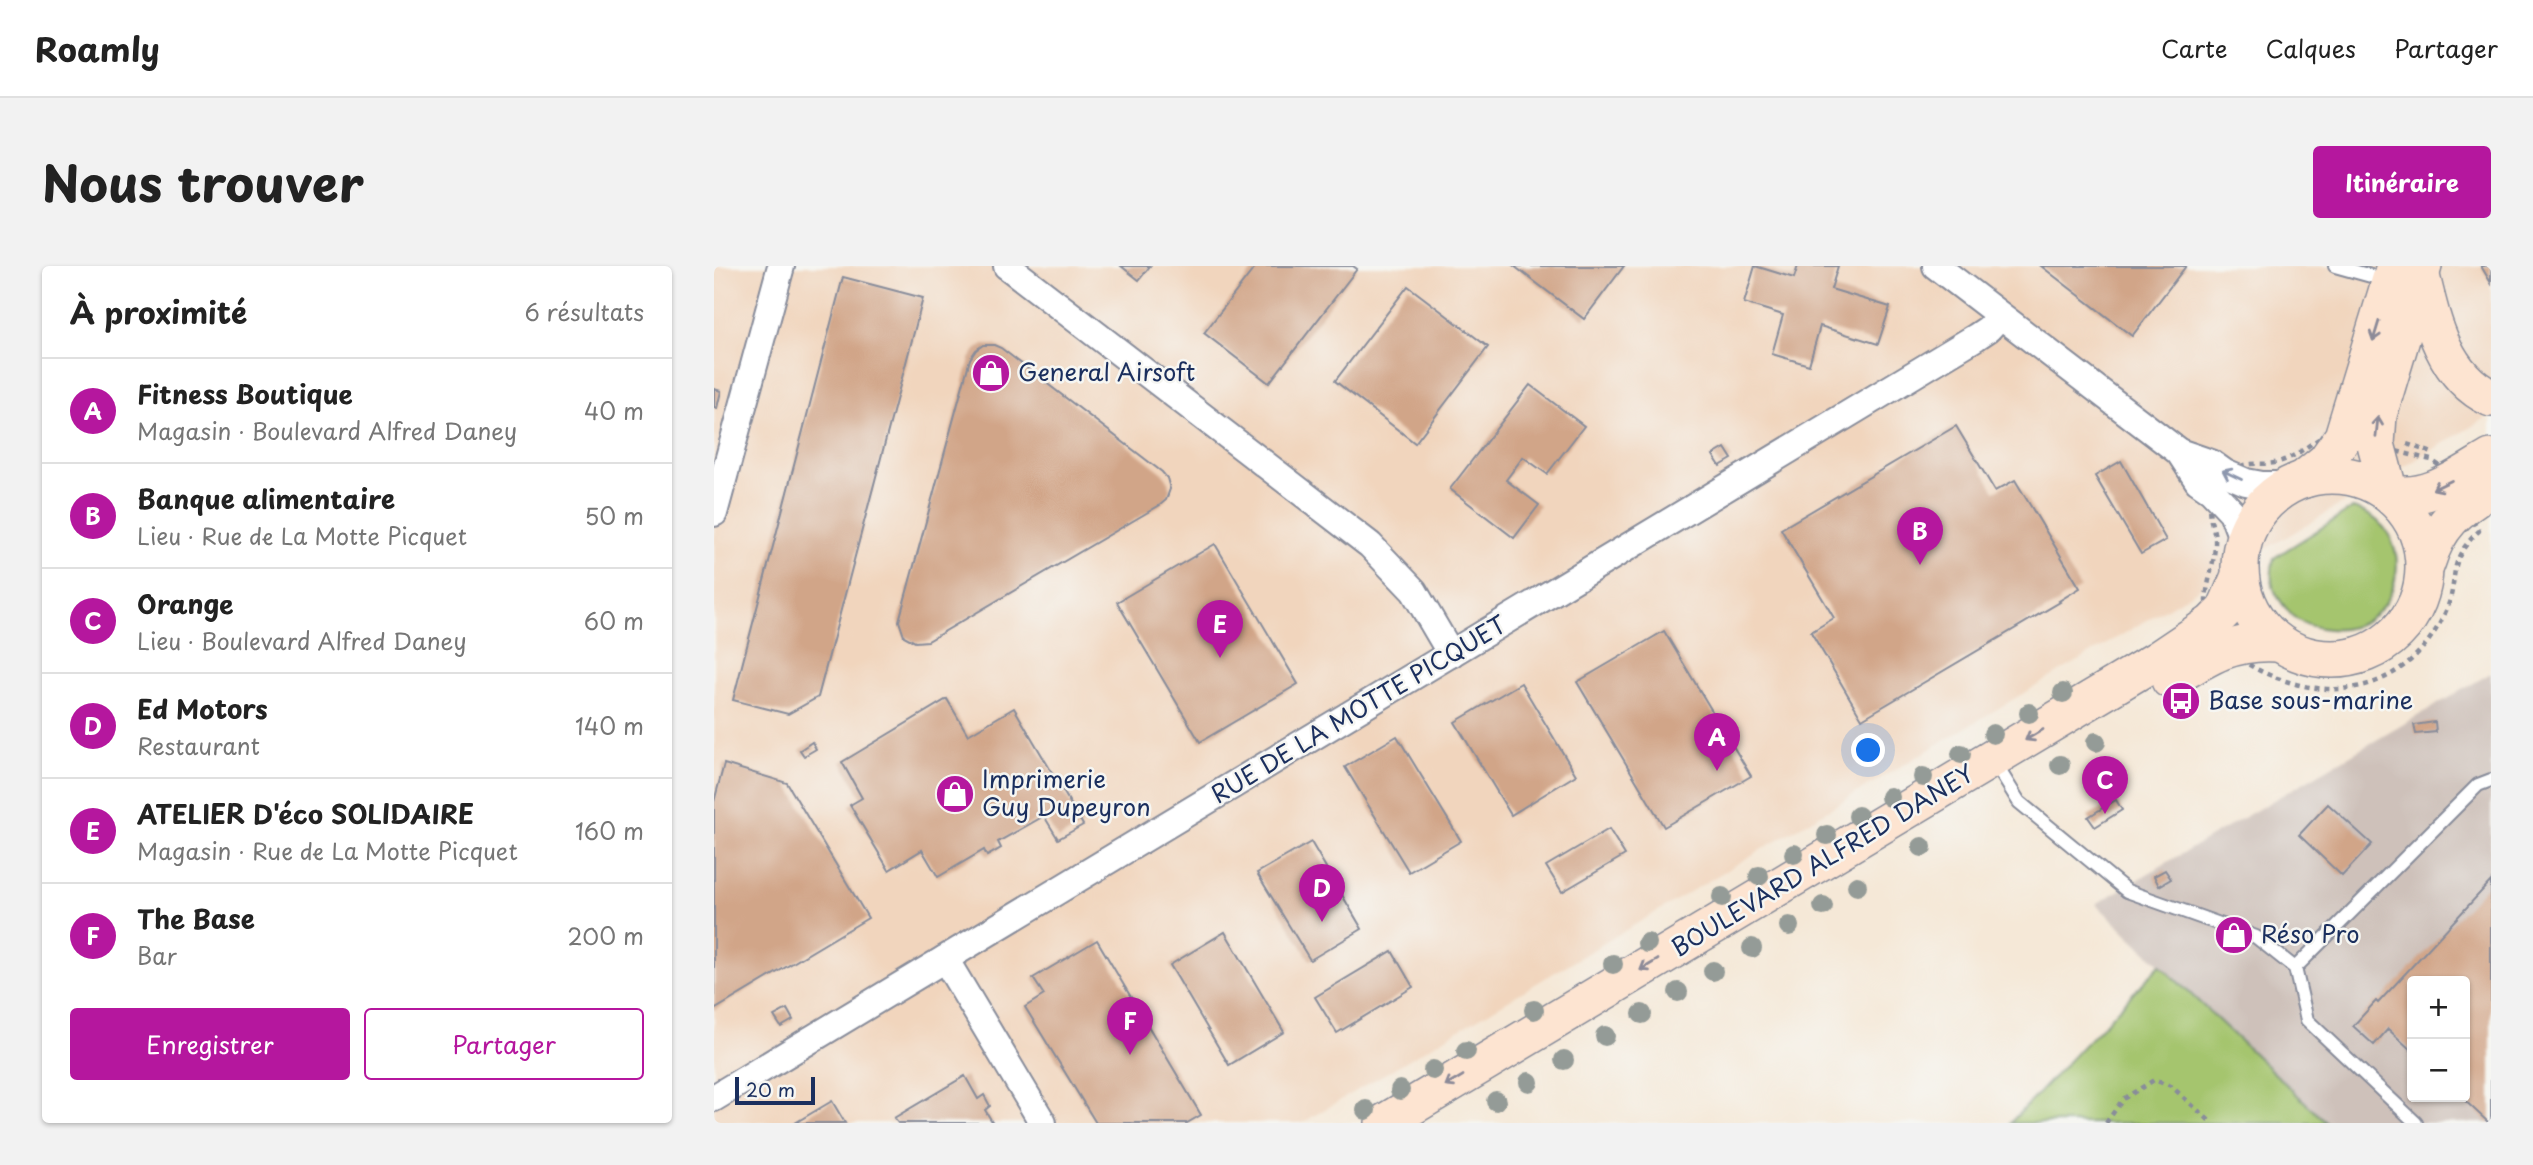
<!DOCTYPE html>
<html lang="fr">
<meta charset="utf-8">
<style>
body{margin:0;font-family:"Playpen Sans",sans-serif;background:#f2f2f2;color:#222}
.controls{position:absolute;right:21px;bottom:21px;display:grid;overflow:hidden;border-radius:7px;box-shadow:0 2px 5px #0004}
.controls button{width:63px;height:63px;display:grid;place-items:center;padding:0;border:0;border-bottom:2px solid #e0e0e0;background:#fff;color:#222;font:35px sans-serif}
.scale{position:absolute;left:21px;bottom:18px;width:80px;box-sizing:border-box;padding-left:7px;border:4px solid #1b2f5e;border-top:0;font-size:19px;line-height:24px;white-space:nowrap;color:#1b2f5e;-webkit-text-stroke:5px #f6f6f2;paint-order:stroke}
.you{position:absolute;left:1155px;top:485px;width:24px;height:24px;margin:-18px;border:5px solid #fff;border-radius:50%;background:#1a73e8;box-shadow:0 0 0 10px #1a73e833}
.badge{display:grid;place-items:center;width:46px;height:46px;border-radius:50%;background:#b5179e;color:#fff;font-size:23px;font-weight:700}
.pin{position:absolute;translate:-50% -58px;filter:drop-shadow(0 2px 4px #0008)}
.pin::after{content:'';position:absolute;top:37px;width:24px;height:21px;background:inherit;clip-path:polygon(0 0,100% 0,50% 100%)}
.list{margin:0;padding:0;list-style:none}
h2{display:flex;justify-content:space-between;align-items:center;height:91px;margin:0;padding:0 28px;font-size:30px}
h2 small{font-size:23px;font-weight:400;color:#767676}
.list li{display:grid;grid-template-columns:46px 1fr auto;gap:21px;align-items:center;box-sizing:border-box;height:105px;padding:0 28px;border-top:2px solid #e0e0e0}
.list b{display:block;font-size:26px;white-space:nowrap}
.list p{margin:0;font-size:23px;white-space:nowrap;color:#767676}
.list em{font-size:23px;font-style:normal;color:#767676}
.actions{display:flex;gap:14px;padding:21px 28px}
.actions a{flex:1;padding:16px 0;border:2px solid #b5179e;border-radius:7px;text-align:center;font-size:24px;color:#b5179e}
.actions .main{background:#b5179e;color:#fff}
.map{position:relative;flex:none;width:1777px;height:857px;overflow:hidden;border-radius:7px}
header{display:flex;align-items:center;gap:42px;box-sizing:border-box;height:98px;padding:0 35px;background:#fff;border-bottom:2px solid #e0e0e0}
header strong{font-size:33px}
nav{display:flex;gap:38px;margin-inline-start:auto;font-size:24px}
.intro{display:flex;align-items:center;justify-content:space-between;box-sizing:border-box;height:168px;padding:0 42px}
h1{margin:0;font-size:49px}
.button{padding:18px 32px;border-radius:7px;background:#b5179e;color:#fff;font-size:24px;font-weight:700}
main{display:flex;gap:42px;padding:0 42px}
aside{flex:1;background:#fff;border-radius:7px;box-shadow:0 2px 5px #0004}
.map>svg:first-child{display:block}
</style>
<header>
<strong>Roamly</strong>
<nav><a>Carte</a><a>Calques</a><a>Partager</a></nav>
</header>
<div class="intro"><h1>Nous trouver</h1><a class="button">Itinéraire</a></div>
<main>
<aside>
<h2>À proximité<small>6 résultats</small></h2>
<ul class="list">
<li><span class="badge">A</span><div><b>Fitness Boutique</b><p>Magasin · Boulevard Alfred Daney</p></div><em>40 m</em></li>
<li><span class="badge">B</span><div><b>Banque alimentaire</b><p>Lieu · Rue de La Motte Picquet</p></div><em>50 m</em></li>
<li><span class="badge">C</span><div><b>Orange</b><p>Lieu · Boulevard Alfred Daney</p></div><em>60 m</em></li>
<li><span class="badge">D</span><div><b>Ed Motors</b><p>Restaurant</p></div><em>140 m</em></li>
<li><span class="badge">E</span><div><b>ATELIER D'éco SOLIDAIRE</b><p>Magasin · Rue de La Motte Picquet</p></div><em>160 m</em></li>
<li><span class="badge">F</span><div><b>The Base</b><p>Bar</p></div><em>200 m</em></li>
</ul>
<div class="actions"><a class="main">Enregistrer</a><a>Partager</a></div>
</aside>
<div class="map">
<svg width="1777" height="857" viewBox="0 0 1777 857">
<rect width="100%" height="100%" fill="#f6f6f2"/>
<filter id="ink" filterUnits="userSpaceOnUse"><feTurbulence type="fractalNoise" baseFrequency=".0143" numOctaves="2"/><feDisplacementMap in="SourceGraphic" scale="14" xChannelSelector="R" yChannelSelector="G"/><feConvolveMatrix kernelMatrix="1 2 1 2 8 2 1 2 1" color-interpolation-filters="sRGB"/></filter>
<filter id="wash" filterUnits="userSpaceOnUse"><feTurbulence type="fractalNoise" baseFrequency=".00686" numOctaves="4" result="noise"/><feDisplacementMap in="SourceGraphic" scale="28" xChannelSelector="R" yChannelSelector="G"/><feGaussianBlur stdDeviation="1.57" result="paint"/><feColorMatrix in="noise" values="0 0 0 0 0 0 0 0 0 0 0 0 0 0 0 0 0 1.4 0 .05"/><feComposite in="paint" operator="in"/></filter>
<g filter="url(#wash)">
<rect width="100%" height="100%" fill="#f5e8d7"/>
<!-- built -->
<path fill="#f1d5bd" d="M0,0H1777V149L588,857H0Z"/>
<!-- industrial -->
<path fill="#cec1ba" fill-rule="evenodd" d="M1777,407V857H1613L1382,638ZM1698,715H1751V831H1698Z"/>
<!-- green -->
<g fill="#a5c56e" stroke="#607a66" stroke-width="2">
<path d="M1639,242C1715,265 1684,377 1607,362C1595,360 1582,355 1575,346C1559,327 1554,316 1560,292Z"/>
<path d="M1446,699L1613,857H1296Z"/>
</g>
<g id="blocks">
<!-- building -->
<g fill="#d1a588">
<path d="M407,0H436L425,14Z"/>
<path d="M542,0H639L643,3L555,117L490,67Z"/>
<path d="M800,0H910L870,53Z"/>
<path d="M1041,0L1080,12L1084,0H1124L1117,23L1176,41L1164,78L1106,60L1095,99L1058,88L1069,49L1030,37Z"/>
<path d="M1327,0H1472L1418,70Z"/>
<path d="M1767,0H1777V17Z"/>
<path d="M129,11L209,32L104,431L74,448L19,434Z"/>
<path d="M694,20L774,81L701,177L621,115Z"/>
<path d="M269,79H280L287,82L448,206L453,212L456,223L452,234L446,239L214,375L201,376L190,370L185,355L256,93L262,84Z"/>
<path d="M816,119L870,160L833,208L809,191L792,214L825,239L800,272L736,223Z"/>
<path d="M0,123L7,125L3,142L0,141Z"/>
<path d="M1242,160L1281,225L1301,214L1366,322L1345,335L1346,336L1148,453L1097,366L1120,352L1067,263Z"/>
<path d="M1011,182L1018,193L1006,200L999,189Z"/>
<path d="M1407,195L1452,274L1427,288L1381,210Z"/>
<path d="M501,278L584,418L486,476L403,336Z"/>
<path d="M950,365L1037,510L950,561L863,416Z"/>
<path d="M807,417L862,509L797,549L741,456Z"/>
<path d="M233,433L254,469L300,442L369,559L344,573L330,550L284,576L287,582L273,590L270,584L224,611L208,584L175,604L136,539L148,532L128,496Z"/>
<path d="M1721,456L1722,466L1702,468L1700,459Z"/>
<path d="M683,470L747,575L695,606L631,501Z"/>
<path d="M98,476L102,483L90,490L86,484Z"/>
<path d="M10,498L73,517L154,652L0,744V536Z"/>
<path d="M1402,534L1408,544L1381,561L1374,551Z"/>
<path d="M1614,538L1658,578L1628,610L1585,569Z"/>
<path d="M895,563L911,589L848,626L832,600Z"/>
<path d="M597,576L648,663L596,694L543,607Z"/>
<path d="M1451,604L1457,613L1445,620L1440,610Z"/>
<path d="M1777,615V857H1775L1747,831H1751V715H1698V785L1674,763L1660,779L1639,760L1662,735L1664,737Z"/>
<path d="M511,666L570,766L515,799L456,699Z"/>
<path d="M383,674L487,849L473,857H382L311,741L330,729L319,712Z"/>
<path d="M678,685L699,721L623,767L601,731Z"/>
<path d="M73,743L79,754L67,761L60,750Z"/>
<path d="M251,810L264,833L270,829L276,840L271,844L279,857H184L180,852Z"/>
<path d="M118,835L131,857H81Z"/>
</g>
</g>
</g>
<g filter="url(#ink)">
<use href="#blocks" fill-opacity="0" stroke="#888c9a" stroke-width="2"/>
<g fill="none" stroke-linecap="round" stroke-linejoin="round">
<!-- lane casing -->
<g stroke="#888c9a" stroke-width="16">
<g id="lane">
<path d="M1621,0L1675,15"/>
<path d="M1279,494L1305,536L1413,625L1542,671L1581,702L1593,754L1702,857"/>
<path d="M1581,702L1764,519L1777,514"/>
</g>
</g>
<!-- street casing -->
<g stroke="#888c9a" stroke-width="30">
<g id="street">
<path d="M293,0L656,279L700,325L737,388"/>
<path d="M1222,0L1465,186L1497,197L1511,207L1532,216L1548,219H1575"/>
<path d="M1465,186L1484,215L1497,224L1518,246L1529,275"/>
<path d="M0,247L67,0"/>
<path d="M231,693L329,857"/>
<path d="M0,832L1262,71L1274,63L1286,50"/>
</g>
</g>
<!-- secondary casing -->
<g stroke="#888c9a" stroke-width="40">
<g id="secondary">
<path d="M1709,0L1664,149L1662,178L1675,227C1712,237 1746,210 1777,192"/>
<path d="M1707,10C1718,56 1730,110 1777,132"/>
<circle cx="1618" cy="301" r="92"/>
<path d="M1590,213L1612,195L1629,171L1681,0"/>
<path d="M1712,298C1724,259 1743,243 1777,223"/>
<path d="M1456,414C1494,390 1518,374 1564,377"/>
<path d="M670,857L1443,394L1498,357L1511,344L1526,310"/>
</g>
</g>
<!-- path -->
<g stroke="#888c9a" stroke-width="4.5" stroke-dasharray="5 5" stroke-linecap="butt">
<path d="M1615,168L1717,194L1726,200L1765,265C1730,297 1747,312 1731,347C1701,411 1642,437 1575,416C1559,411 1541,404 1527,393L1492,335C1493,314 1502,294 1501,272C1500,261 1493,249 1496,238L1525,201C1537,195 1551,200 1564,196C1584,191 1597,175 1615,168Z"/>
<path d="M1693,178L1721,188"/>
<path d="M1392,857L1409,833L1440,814L1457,820L1498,857"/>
</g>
<!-- lane -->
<use href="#lane" stroke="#fff" stroke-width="12"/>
<!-- street -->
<use href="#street" stroke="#fff" stroke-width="26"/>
<!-- secondary -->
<use href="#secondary" stroke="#fde4d1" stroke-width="37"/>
</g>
<!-- trees -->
<g fill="#949b97">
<circle cx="1349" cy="427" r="10"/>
<circle cx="1315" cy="447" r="10"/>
<circle cx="1279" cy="468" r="10"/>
<circle cx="1382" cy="476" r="10"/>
<circle cx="1247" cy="488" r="10"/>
<circle cx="1346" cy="499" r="10"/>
<circle cx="1209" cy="511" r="10"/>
<circle cx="1176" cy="531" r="10"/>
<circle cx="1144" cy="550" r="10"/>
<circle cx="1113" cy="569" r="10"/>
<circle cx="1208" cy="581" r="10"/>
<circle cx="1080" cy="588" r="10"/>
<circle cx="1045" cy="610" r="10"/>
<circle cx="1143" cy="620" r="10"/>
<circle cx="1008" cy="631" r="10"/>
<circle cx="1109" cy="640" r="10"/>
<circle cx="1075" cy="660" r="10"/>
<circle cx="933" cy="677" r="10"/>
<circle cx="1038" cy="682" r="10"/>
<circle cx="899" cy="698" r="10"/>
<circle cx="999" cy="705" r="10"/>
<circle cx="964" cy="726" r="10"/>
<circle cx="820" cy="744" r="10"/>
<circle cx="928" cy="748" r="10"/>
<circle cx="891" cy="770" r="10"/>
<circle cx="752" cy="785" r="10"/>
<circle cx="850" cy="794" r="10"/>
<circle cx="719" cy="804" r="10"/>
<circle cx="815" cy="816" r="10"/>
<circle cx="686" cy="824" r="10"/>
<circle cx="782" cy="835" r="10"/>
<circle cx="652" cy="844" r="10"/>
</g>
<!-- one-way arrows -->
<defs><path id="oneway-shaft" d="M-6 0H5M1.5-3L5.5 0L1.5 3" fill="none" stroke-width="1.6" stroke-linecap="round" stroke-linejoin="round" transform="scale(1.75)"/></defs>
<g stroke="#8c8a98">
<use href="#oneway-shaft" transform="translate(1662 65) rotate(107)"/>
<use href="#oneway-shaft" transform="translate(1663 161) rotate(-84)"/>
<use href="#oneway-shaft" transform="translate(1728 219) rotate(154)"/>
<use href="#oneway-shaft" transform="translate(1320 469) rotate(149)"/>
<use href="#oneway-shaft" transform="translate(935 699) rotate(149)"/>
<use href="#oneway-shaft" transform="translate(740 815) rotate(149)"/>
</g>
<use stroke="#8d97ae" href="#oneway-shaft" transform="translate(1518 209) rotate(-155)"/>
</g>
<!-- icons -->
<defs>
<g id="shop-disc" transform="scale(2.0125)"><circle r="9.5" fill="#b5179e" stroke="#f6f6f2"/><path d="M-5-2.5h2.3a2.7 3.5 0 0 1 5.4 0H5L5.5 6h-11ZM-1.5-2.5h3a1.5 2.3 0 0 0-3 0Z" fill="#fff"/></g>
<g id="bus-disc" transform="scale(2.0125)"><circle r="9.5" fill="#b5179e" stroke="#f6f6f2"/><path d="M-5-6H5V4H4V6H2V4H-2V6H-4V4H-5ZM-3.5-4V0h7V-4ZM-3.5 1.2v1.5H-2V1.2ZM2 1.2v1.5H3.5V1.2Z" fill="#fff"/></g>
</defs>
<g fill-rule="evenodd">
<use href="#shop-disc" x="277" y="107"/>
<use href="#bus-disc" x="1467" y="435"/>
<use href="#shop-disc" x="241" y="528"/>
<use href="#shop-disc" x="1520" y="669"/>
</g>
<g text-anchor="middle" stroke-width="5" stroke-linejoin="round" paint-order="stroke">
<!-- poi labels -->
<g font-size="24" fill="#1b2f5e" stroke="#f6f6f2" text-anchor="start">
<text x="304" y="115">General Airsoft</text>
<text x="1494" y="443">Base sous-marine</text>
<text x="268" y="522">Imprimerie<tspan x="268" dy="28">Guy Dupeyron</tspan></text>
<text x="1547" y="677">Réso Pro</text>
</g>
<!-- street labels -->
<g font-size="24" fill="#1b2f5e" stroke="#f6f6f2">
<text transform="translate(645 444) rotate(-31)" y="8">RUE DE LA MOTTE PICQUET</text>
<text transform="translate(1109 595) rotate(-31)" y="8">BOULEVARD ALFRED DANEY</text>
</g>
</g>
</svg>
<div class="controls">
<button>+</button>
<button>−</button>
</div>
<div class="scale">20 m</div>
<div class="you"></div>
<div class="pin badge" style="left:1003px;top:505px">A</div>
<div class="pin badge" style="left:1206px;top:299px">B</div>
<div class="pin badge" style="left:1391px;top:548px">C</div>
<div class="pin badge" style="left:608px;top:656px">D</div>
<div class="pin badge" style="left:506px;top:392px">E</div>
<div class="pin badge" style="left:416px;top:789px">F</div>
</div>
</main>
